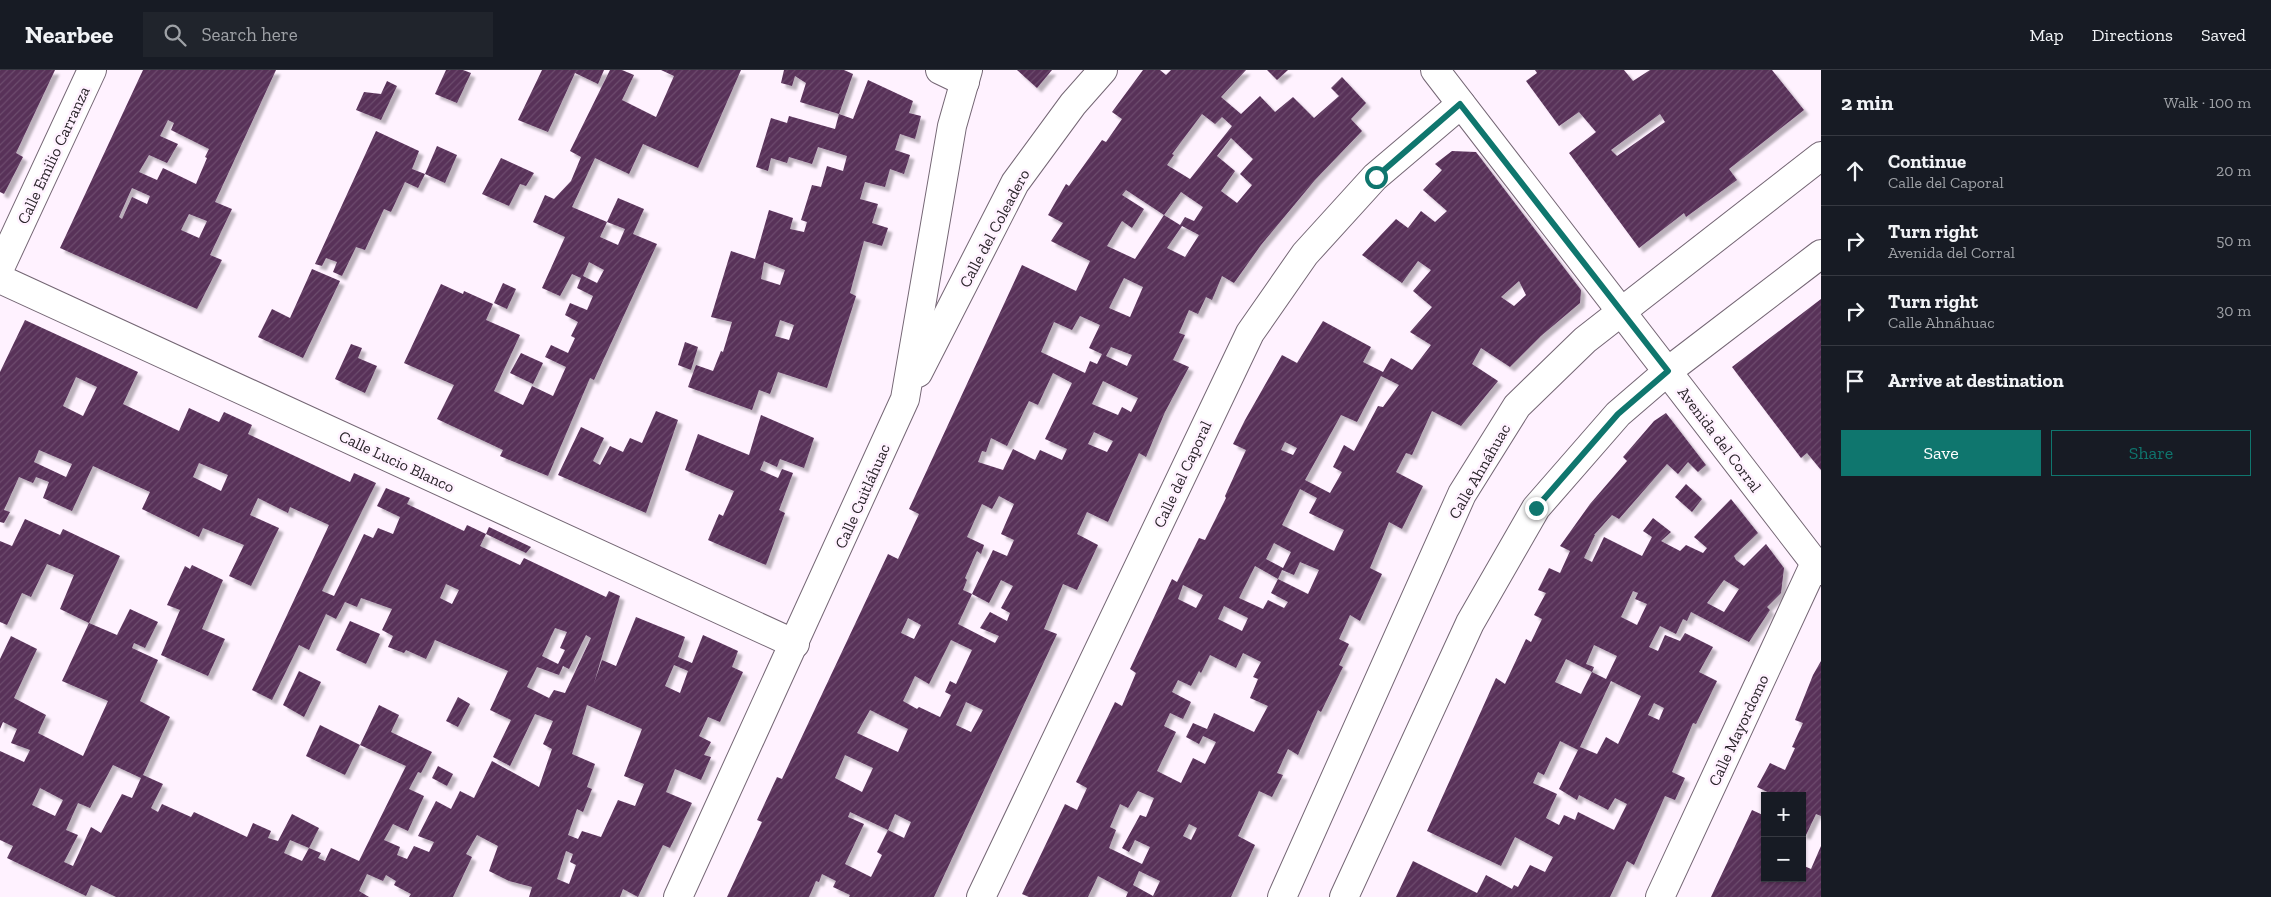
<!DOCTYPE html>
<meta charset="utf-8">
<style>
body{margin:0;font-family:"Zilla Slab",serif;background:#20242c;color:#f1f3f6}
.controls{position:absolute;right:15px;bottom:15px;display:grid;overflow:hidden;border-radius:0px;box-shadow:0 1px 4px #0004}
.controls button{width:45px;height:45px;display:grid;place-items:center;padding:0;border:0;border-bottom:1px solid #363941;background:#171b24;color:#f1f3f6;font:25px sans-serif}
.stop{position:absolute;width:15px;height:15px;margin:-11px;border:4px solid #0f766e;border-radius:50%;background:#fff}
.stop.end{background:#0f766e;border-color:#fff;box-shadow:0 1px 5px #0008}
.list{margin:0;padding:0;list-style:none}
h2{display:flex;justify-content:space-between;align-items:center;height:65px;margin:0;padding:0 20px;font-size:21px}
h2 small{font-size:16px;font-weight:400;color:#9ea1a6}
.list li{display:grid;grid-template-columns:32px 1fr auto;gap:15px;align-items:center;box-sizing:border-box;height:70px;padding:0 20px;border-top:1px solid #363941}
.list b{display:block;font-size:19px;white-space:nowrap}
.list p{margin:0;font-size:16px;white-space:nowrap;color:#9ea1a6}
.list em{font-size:16px;font-style:normal;color:#9ea1a6}
.actions{display:flex;gap:10px;padding:15px 20px}
.actions a{flex:1;padding:11px 0;border:1px solid #0f766e;border-radius:0px;text-align:center;font-size:18px;color:#0f766e}
.actions .main{background:#0f766e;color:#fff}
.icon{flex:none;width:28px;height:28px;fill:none;stroke:currentColor;stroke-width:2;stroke-linecap:round;stroke-linejoin:round}
.map{position:relative;flex:none;width:1821px;height:827px;overflow:hidden}
header{display:flex;align-items:center;gap:30px;box-sizing:border-box;height:70px;padding:0 25px;background:#171b24;border-bottom:1px solid #363941}
header strong{font-size:24px}
nav{display:flex;gap:28px;margin-inline-start:auto;font-size:18px}
.search{width:350px;height:45px;background:#20242c;display:flex;align-items:center;gap:12px;box-sizing:border-box;padding:0 18px;border-radius:0px;color:#9ea1a6;font-size:19px}
main{display:flex}
aside{flex:1;background:#171b24}
.map>svg:first-child{display:block}
</style>
<header>
<strong>Nearbee</strong>
<div class="search"><svg class="icon" aria-label="search" viewBox="0 0 24 24"><circle cx="10" cy="10" r="6"/><path d="M15 15l6 6"/></svg>Search here</div>
<nav><a>Map</a><a>Directions</a><a>Saved</a></nav>
</header>
<main>
<div class="map">
<svg width="1821" height="827" viewBox="0 0 1821 827">
<defs>
<pattern id="building-hatch" width="6" height="6" patternUnits="userSpaceOnUse" patternTransform="scale(1.25)"><rect width="6" height="6" fill="#583059"/><path d="M-1 1l2-2M0 6l6-6M5 7l2-2" fill="none" stroke="#6d4c6d"/></pattern>
<filter id="shadow"><feDropShadow dx="4.5" dy="4.5" stdDeviation="1" flood-color="#0004"/></filter>
</defs>
<rect width="100%" height="100%" fill="#fff2ff"/>
<!-- building -->
<g fill="url(#building-hatch)" fill-rule="evenodd" filter="url(#shadow)">
<path d="M0,0H55L16,83L23,87L4,124L0,122Z"/>
<path d="M143,0H276L215,132L232,139L210,185L222,190L197,239L60,178ZM168,50L174,53L171,60L209,79L205,87L207,88L196,114L163,98L157,110L139,102L149,85L167,93L178,74L160,66ZM132,118L150,126L147,134L132,127L122,149L119,147ZM189,144L207,151L199,168L181,160Z"/>
<path d="M446,0H463L471,3L457,33L435,24Z"/>
<path d="M542,0H604L598,14L575,3L548,62L518,50Z"/>
<path d="M610,0H622L634,5L622,30L656,47L674,6L661,0H741L698,98L643,74L629,104L595,88L572,137L607,152L600,167L618,175L625,159L607,152L618,128L644,139L633,164L657,174L594,310L590,308L548,406L500,386L503,380L437,349L454,315L404,293L441,214L463,224L464,221L493,234L486,250L520,265L494,321L523,335L532,316L553,326L566,297L545,287L551,275L568,283L575,268L571,266L578,252L565,245L570,233L587,240L593,226L577,218L581,208L572,204L560,226L542,218L565,167L533,152L545,125L554,129L571,111L581,87L570,81ZM589,192L604,200L597,213L583,206Z"/>
<path d="M784,0H844L853,4L839,44L800,32L806,13L795,6L792,16L781,13Z"/>
<path d="M1017,0H1052L1037,18Z"/>
<path d="M1143,0H1160L1166,5L1171,0H1246L1221,27L1241,44L1260,26L1275,42L1293,27L1314,48L1339,26L1331,18L1342,7L1366,33L1351,49L1362,61L1315,110L1261,175L1234,213L1222,206L1212,230L1206,227L1198,244L1189,240L1179,263L1185,265L1173,290L1189,297L1165,342L1146,387L1139,383L1108,452L1087,442L1077,464L1098,475L1077,520L1063,514L1044,559L1057,564L934,827H849L850,825L833,817L836,811L822,804L819,812L816,811L809,827H727L762,752L757,750L777,707L782,709L888,484L898,489L919,444L909,439L1022,195L1076,221L1090,191L1051,171L1063,153L1048,145L1066,114L1069,116L1102,70L1106,72L1122,49L1112,42ZM1202,44L1215,54L1222,47L1232,56L1190,109L1167,95L1174,85L1172,84ZM1231,68L1253,89L1240,104L1252,115L1237,133L1221,121L1235,101L1217,86ZM1126,120L1164,145L1135,189L1107,176L1122,151L1132,158L1144,139L1122,125ZM1181,122L1203,137L1194,151L1185,147L1180,155L1164,145ZM1182,156L1199,165L1185,187L1167,178ZM1124,208L1143,217L1130,247L1109,238ZM1080,246L1100,255L1089,278L1102,284L1097,294L1090,291L1085,303L1041,282L1054,252L1072,260ZM1111,277L1132,285L1127,296L1106,286ZM1053,303L1072,313L1045,369L1067,379L1062,390L1040,380L1035,390L1013,379L1003,400L978,392L982,381L986,382L991,368L1007,376L1029,331L1038,335ZM1103,311L1138,328L1131,342L1122,337L1118,345L1092,334ZM1094,362L1113,371L1107,382L1088,374ZM999,426L1014,434L1001,464L1014,470L1007,486L993,480L972,524L989,533L1001,510L1013,516L1001,538L1010,543L1007,551L990,542L980,558L999,566L995,573L958,554L972,524L963,520L967,510L965,508L977,481L981,484L984,475L967,467L982,434L992,439ZM908,548L921,555L914,569L901,563ZM951,570L972,580L956,614L950,611L945,622L951,625L940,647L919,637L917,639L903,631L915,606L929,614ZM966,632L983,640L971,662L956,655ZM870,640L908,659L898,682L857,663ZM845,685L873,698L862,722L835,708ZM850,742L888,760L895,744L911,752L904,768L888,760L877,782L882,785L871,807L845,794L864,754L848,747Z"/>
<path d="M1267,0H1288L1277,10Z"/>
<path d="M1535,0H1624L1633,11L1650,0H1772L1804,40L1729,99L1737,110L1686,147L1684,143L1639,178L1569,83L1596,62L1579,42L1559,56L1526,11L1537,3ZM1660,44L1665,52L1617,86L1611,80Z"/>
<path d="M868,10L913,31L909,43L921,46L915,69L900,64L895,80L910,85L904,104L890,99L885,117L865,112L860,129L878,134L872,153L888,158L882,176L864,171L850,223L856,226L827,318L778,302L770,324L759,320L752,340L688,317L696,295L713,301L721,281L723,282L732,252L711,247L731,181L755,189L769,140L793,148L790,159L804,162L807,152L801,150L812,115L821,117L827,96L843,101L847,86L818,77L812,94L789,87L787,93L771,88L768,101L756,97L771,48L787,53L789,46L835,59L839,44L853,49ZM764,192L785,200L780,215L761,209ZM780,250L794,255L789,270L775,266Z"/>
<path d="M387,11L397,16L381,50L356,40L364,22L381,24Z"/>
<path d="M376,61L419,81L412,99L425,104L418,118L405,112L391,142L384,139L365,180L356,177L342,206L333,202L337,192L326,188L322,196L315,194Z"/>
<path d="M437,76L457,85L445,113L425,104Z"/>
<path d="M1452,81L1476,82L1581,220L1580,233L1541,266L1510,297L1481,278L1472,294L1498,311L1461,356L1432,341L1412,385L1406,383L1396,402L1423,416L1402,459L1389,452L1370,498L1382,504L1360,551L1350,545L1339,569L1349,574L1339,595L1343,597L1321,642L1318,640L1298,685L1288,679L1277,703L1283,705L1272,727L1259,721L1238,766L1255,775L1231,827H1126L1128,822L1098,806L1088,827H1029L1022,824L1065,734L1077,740L1087,718L1076,712L1115,632L1122,636L1136,603L1130,599L1172,509L1177,512L1199,468L1205,470L1226,428L1225,426L1246,380L1233,374L1245,350L1282,285L1297,293L1323,251L1371,277L1363,292L1383,302L1391,288L1412,300L1431,275L1410,262L1432,237L1413,221L1431,200L1418,191L1402,213L1362,185L1396,149L1408,158L1421,141L1435,152L1447,141L1423,120L1442,100L1435,94ZM1519,211L1526,225L1514,236L1501,227ZM1381,306L1399,315L1383,337L1378,336L1354,381L1344,375L1333,397L1342,402L1330,423L1305,410L1341,345L1357,352ZM1285,372L1297,378L1293,385L1281,380ZM1300,419L1317,428L1309,443L1344,460L1334,481L1282,455ZM1274,473L1291,482L1283,498L1266,489ZM1300,492L1319,500L1308,524L1278,509L1271,523L1288,532L1284,538L1268,530L1263,539L1239,528L1255,496L1278,509L1282,500L1294,505ZM1183,515L1203,525L1196,538L1178,529ZM1224,536L1248,548L1242,561L1218,549ZM1243,583L1261,592L1253,607L1258,609L1250,628L1268,636L1254,662L1214,643L1207,659L1193,653L1186,667L1199,674L1203,666L1216,672L1205,694L1193,688L1181,713L1157,701L1176,662L1164,656L1170,643L1183,649L1191,632L1172,622L1178,610L1191,616L1199,601L1201,603L1210,585L1236,598ZM1138,721L1154,728L1146,747L1140,745L1122,778L1129,782L1135,770L1150,777L1142,794L1109,778L1116,760L1110,757L1120,734L1128,738ZM1189,754L1197,758L1191,770L1183,766ZM1139,801L1160,811L1153,826L1133,815Z"/>
<path d="M501,88L534,103L526,116L520,114L509,136L482,124Z"/>
<path d="M312,199L340,211L303,288L258,267L272,239L290,248Z"/>
<path d="M503,213L516,219L507,239L494,233Z"/>
<path d="M1821,229V400L1807,383L1801,388L1732,297Z"/>
<path d="M25,250L138,302L123,334L179,361L189,338L219,352L224,342L252,355L248,364L350,412L354,403L376,413L322,521L334,526L364,464L373,468L378,458L393,464L400,447L377,436L386,418L410,428L407,434L464,461L467,455L486,464L480,476L520,495L524,488L606,527L609,521L620,526L594,613L602,590L616,596L636,547L685,567L678,587L692,593L703,565L738,581L732,597L743,602L720,652L708,647L699,666L711,672L704,685L711,687L701,710L675,699L666,722L692,733L670,778L663,775L638,827L623,819L620,827H529L532,817L509,811L489,801L498,776L477,765L466,784L472,787L453,827H409L411,824L394,815L396,811L386,805L383,811L367,804L359,821L369,827H116L91,815L86,826L7,788L13,776L0,770V681L24,692L30,680L11,673L17,659L3,652L0,659V589L11,566L37,579L14,628L46,645L38,663L83,686L108,631L62,611L89,553L60,539L74,505L47,494L31,527L22,523L7,555L0,552V471L12,476L25,449L60,465L63,459L120,486L89,553L117,565L130,539L158,552L145,578L134,573L132,578L158,590L140,631L170,647L143,705L163,714L151,738L158,742L162,734L191,747L194,742L247,767L253,753L271,761L268,768L278,771L292,744L319,758L309,778L290,770L284,783L302,791L309,778L321,783L318,788L325,791L331,778L359,791L406,696L360,675L379,635L399,645L391,662L432,682L421,703L418,702L409,719L424,726L408,761L393,754L384,770L400,777L397,785L407,789L414,776L429,782L434,772L418,766L436,731L451,739L460,721L474,728L492,691L539,717L552,679L543,674L553,651L535,644L510,696L493,687L511,650L490,640L508,601L435,570L426,589L406,580L404,583L388,577L393,566L382,560L392,539L361,528L357,537L345,532L336,549L326,544L309,580L299,575L272,630L252,620L329,455L290,437L288,443L258,428L250,445L279,458L251,516L229,506L244,475L203,458L199,467L142,439L150,422L93,396L72,441L43,428L49,412L36,407L33,413L19,407L4,440L10,442L4,453L0,452V302ZM76,307L97,317L83,346L63,336ZM39,380L72,394L66,407L34,392ZM199,393L228,405L221,421L193,407ZM446,514L459,520L452,534L440,528ZM555,558L567,562L560,578L565,580L558,594L542,586ZM586,565L591,568L565,623L554,620L549,628L527,617L537,597L559,605L563,596L569,599ZM674,595L688,601L680,623L665,616ZM587,635L642,659L624,706L644,714L635,736L618,730L601,767L582,761L578,769L568,765L577,739L583,742L592,719L587,717L595,694L572,684ZM113,695L141,708L132,728L122,724L101,763L91,757L73,796L64,792L78,765L66,760L78,733L90,738ZM40,718L63,730L55,746L32,735ZM566,781L573,784L570,792L576,795L569,814L557,809Z"/>
<path d="M685,272L698,277L691,300L678,295Z"/>
<path d="M351,274L362,278L358,288L377,296L365,323L335,309Z"/>
<path d="M521,283L543,293L533,314L510,303Z"/>
<path d="M656,341L678,350L646,443L558,405L581,357L604,368L593,391L600,395L610,376L623,382L630,368L642,373Z"/>
<path d="M1666,343L1706,395L1698,402L1688,392L1678,404L1667,394L1619,449L1612,445L1594,465H1595L1584,488L1592,492L1604,467L1642,486L1652,467L1643,461L1653,448L1671,462L1661,471L1680,481L1686,475L1703,483L1707,478L1694,467L1731,429L1758,463L1734,486L1736,490L1744,496L1766,474L1784,498L1781,523L1767,537L1770,540L1749,572L1691,542L1687,551L1683,549L1676,564L1660,556L1649,577L1658,581L1665,565L1680,571L1685,563L1713,577L1699,602L1717,611L1696,654L1693,653L1672,702L1685,708L1675,730L1665,726L1634,795L1627,791L1610,827H1396L1413,791L1477,823L1486,805L1512,819L1514,815L1518,817L1530,795L1545,802L1553,787L1515,767L1501,796L1427,761L1496,608L1505,614L1526,569L1531,572L1542,549L1534,545L1546,523L1538,520L1549,498L1560,503L1570,481L1560,476L1590,434L1627,391L1623,387L1654,351ZM1724,510L1739,519L1724,542L1707,533ZM1633,521L1638,523L1635,529L1647,534L1637,555L1621,547ZM1594,575L1617,586L1606,609L1592,602L1594,597L1586,594ZM1566,589L1592,602L1581,624L1555,612ZM1611,611L1641,626L1618,674L1606,667L1597,684L1580,677ZM1654,633L1664,638L1659,650L1648,645ZM1560,671L1578,680L1559,719L1577,730L1579,725L1608,740L1615,728L1627,734L1614,760L1578,742L1575,750L1564,745L1559,755L1546,748L1557,724L1533,713L1538,702L1544,705Z"/>
<path d="M761,345L814,368L804,398L780,389L777,397L764,391L760,400L778,408L782,399L793,403L779,440L785,443L766,495L708,470L719,444L723,446L734,421L685,400L698,364L749,385Z"/>
<path d="M1686,414L1702,429L1692,442L1675,427Z"/>
<path d="M489,457L531,477L526,483L486,464Z"/>
<path d="M192,495L223,510L202,559L225,569L208,606L161,585L180,540L167,535L185,496L190,499Z"/>
<path d="M350,551L380,564L366,594L336,580Z"/>
<path d="M1821,591V746L1816,744L1806,765L1802,764V726H1776L1757,717L1770,693L1785,700L1795,678L1792,677L1803,653L1795,650L1813,605Z"/>
<path d="M299,601L321,612L304,647L283,635Z"/>
<path d="M458,627L470,634L458,657L446,651Z"/>
<path d="M320,655L360,675L345,705L306,686Z"/>
<path d="M438,696L453,704L447,716L432,708Z"/>
<path d="M1752,740L1765,746V808H1802V795L1811,799L1821,776V827H1711Z"/>
</g>
<g fill="none" stroke-linecap="round" stroke-linejoin="round">
<!-- minor casing -->
<g stroke="#746674" stroke-width="30">
<g id="minor">
<path d="M940,0L965,12"/>
<path d="M1435,0L1821,501"/>
<path d="M0,198L92,0"/>
<path d="M0,209L795,574"/>
<path d="M918,303L1015,113L1073,34L1103,0"/>
<path d="M678,827L905,329L952,56L968,0"/>
<path d="M981,827L1250,263L1305,184L1375,107L1461,34"/>
<path d="M1282,827L1462,424L1517,336L1585,270L1821,86"/>
<path d="M1344,827L1470,553L1536,438L1618,344L1668,301L1821,184"/>
<path d="M1660,827L1815,493"/>
</g>
</g>
<!-- minor -->
<use href="#minor" stroke="#fff" stroke-width="28"/>
</g>
<g fill="none" stroke-linecap="round" stroke-linejoin="round">
<!-- route -->
<path stroke="#0f766e" stroke-width="6" d="M1376,107L1460,34L1668,301L1618,344L1536,438"/>
</g>
<g text-anchor="middle" stroke-width="5" stroke-linejoin="round" paint-order="stroke">
<!-- street labels -->
<g font-size="16" fill="#2a242a" stroke="#fff2ff">
<text transform="translate(53 85) rotate(-65)" y="6">Calle Emilio Carranza</text>
<text transform="translate(994 158) rotate(-62)" y="6">Calle del Coleadero</text>
<text transform="translate(1720 369) rotate(53)" y="6">Avenida del Corral</text>
<text transform="translate(397 391) rotate(25)" y="6">Calle Lucio Blanco</text>
<text transform="translate(1479 401) rotate(-60)" y="6">Calle Ahnáhuac</text>
<text transform="translate(1182 404) rotate(-65)" y="6">Calle del Caporal</text>
<text transform="translate(862 426) rotate(-66)" y="6">Calle Cuitláhuac</text>
<text transform="translate(1738 660) rotate(-65)" y="6">Calle Mayordomo</text>
</g>
</g>
</svg>
<div class="controls">
<button>+</button>
<button>−</button>
</div>
<div class="stop" style="left:1376px;top:107px"></div>
<div class="stop end" style="left:1536px;top:438px"></div>
</div>
<aside>
<h2>2 min<small>Walk · 100 m</small></h2>
<ul class="list">
<li><svg class="icon" aria-label="ahead" viewBox="0 0 24 24"><path d="M12 20V5M6 11l6-6 6 6"/></svg><div><b>Continue</b><p>Calle del Caporal</p></div><em>20 m</em></li>
<li><svg class="icon" aria-label="right" viewBox="0 0 24 24"><path d="M7 20v-9h11M14 6l5 5-5 5"/></svg><div><b>Turn right</b><p>Avenida del Corral</p></div><em>50 m</em></li>
<li><svg class="icon" aria-label="right" viewBox="0 0 24 24"><path d="M7 20v-9h11M14 6l5 5-5 5"/></svg><div><b>Turn right</b><p>Calle Ahnáhuac</p></div><em>30 m</em></li>
<li><svg class="icon" aria-label="arrive" viewBox="0 0 24 24"><path d="M6 21V4h12l-3 4 3 4H6"/></svg><div><b>Arrive at destination</b></div></li>
</ul>
<div class="actions"><a class="main">Save</a><a>Share</a></div>
</aside>
</main>
